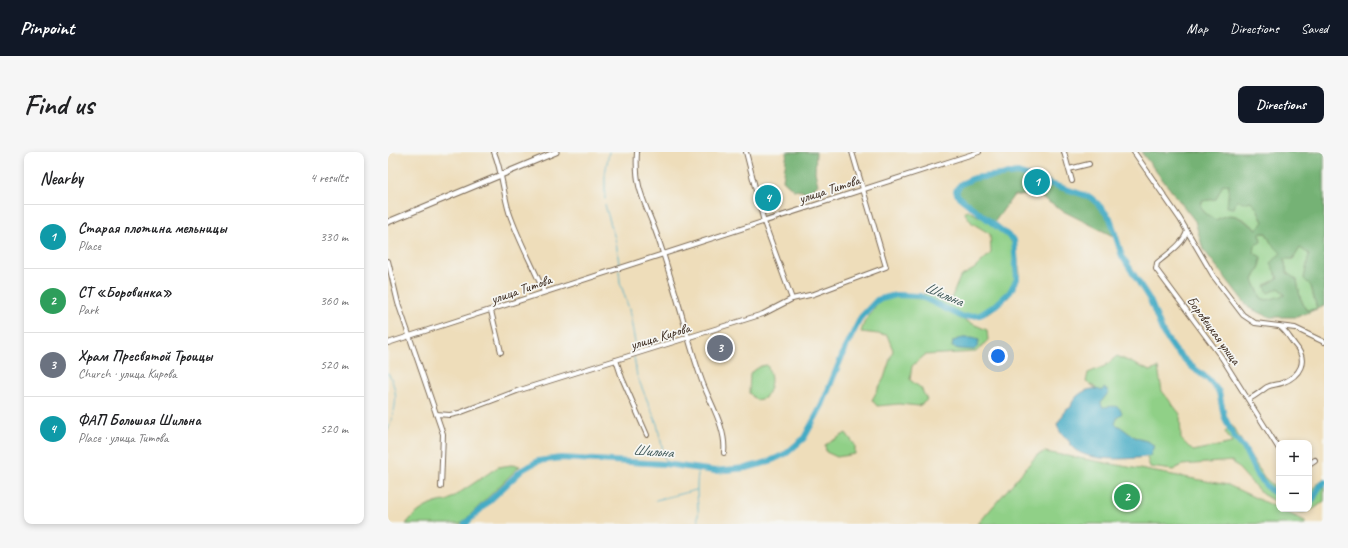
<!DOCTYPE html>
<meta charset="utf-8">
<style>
body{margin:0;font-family:Caveat,sans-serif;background:#f6f6f6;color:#202124}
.controls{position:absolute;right:12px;bottom:12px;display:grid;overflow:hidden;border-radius:8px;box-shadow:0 2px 6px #0003}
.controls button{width:36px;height:36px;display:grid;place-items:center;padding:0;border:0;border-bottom:1px solid #e0e0e0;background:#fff;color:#202124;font:20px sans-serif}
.you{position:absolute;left:610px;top:204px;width:14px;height:14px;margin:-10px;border:3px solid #fff;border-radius:50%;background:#1a73e8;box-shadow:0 0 0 6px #1a73e833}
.badge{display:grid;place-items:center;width:26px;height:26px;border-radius:50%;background:#111827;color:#fff;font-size:13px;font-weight:700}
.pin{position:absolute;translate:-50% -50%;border:2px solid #fff;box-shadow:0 1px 4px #0006}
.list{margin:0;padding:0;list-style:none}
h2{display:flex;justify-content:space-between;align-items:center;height:52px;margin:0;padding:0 16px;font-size:17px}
h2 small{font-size:13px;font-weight:400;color:#757577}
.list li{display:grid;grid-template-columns:26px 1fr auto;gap:12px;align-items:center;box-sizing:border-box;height:64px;padding:0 16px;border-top:1px solid #e0e0e0}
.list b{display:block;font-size:15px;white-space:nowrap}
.list p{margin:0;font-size:13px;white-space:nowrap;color:#757577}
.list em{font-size:13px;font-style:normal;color:#757577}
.map{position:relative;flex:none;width:936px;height:372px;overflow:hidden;border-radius:8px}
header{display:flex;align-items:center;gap:24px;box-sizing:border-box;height:56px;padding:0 20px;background:#111827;color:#fff}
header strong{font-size:19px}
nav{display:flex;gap:22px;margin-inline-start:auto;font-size:14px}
.intro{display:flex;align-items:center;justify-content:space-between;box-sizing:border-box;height:96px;padding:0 24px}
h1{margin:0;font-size:28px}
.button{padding:10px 18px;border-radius:8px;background:#111827;color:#fff;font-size:14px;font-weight:700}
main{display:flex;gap:24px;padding:0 24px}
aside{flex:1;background:#fff;border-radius:8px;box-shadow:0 2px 6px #0003}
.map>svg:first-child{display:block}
</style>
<header>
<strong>Pinpoint</strong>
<nav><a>Map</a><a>Directions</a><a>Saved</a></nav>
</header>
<div class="intro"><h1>Find us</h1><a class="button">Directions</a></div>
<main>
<aside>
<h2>Nearby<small>4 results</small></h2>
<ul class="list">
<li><span class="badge" style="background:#0f9aa8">1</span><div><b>Старая плотина мельницы</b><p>Place</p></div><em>330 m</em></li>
<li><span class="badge" style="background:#2e9e5b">2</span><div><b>СТ «Боровинка»</b><p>Park</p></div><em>360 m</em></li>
<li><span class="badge" style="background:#6b7280">3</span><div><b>Храм Пресвятой Троицы</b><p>Church · улица Кирова</p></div><em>520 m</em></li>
<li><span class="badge" style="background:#0f9aa8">4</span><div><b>ФАП Большая Шильна</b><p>Place · улица Титова</p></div><em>520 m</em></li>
</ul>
</aside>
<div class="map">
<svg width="936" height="372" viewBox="0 0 936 372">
<rect width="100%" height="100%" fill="#f6f6f2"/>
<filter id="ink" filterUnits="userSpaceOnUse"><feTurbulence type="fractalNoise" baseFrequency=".025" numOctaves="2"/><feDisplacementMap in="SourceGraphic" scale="8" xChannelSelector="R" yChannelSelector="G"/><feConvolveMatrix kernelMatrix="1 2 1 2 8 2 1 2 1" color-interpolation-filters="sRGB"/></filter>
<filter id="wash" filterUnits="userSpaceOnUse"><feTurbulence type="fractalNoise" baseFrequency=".012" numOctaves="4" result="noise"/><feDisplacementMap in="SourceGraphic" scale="16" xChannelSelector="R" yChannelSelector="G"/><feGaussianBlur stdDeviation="0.9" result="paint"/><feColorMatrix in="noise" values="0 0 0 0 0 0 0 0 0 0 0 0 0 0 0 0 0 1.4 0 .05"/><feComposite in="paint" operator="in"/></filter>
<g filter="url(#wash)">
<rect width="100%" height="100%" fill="#eeddba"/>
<!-- green -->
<g fill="#90d087" stroke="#667d52">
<path d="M835,31L841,33V39C848,47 852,51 863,49L869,56L875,70L869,77C854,67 846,57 828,68L818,62L813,56L814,49L828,47Z"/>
<path d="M581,59L605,72H610L628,96L632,122L621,145L601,161L586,166L569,165L599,178L600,188L588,200L537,203L524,214L522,228L533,236L539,248L531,254L511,252L489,254L484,248L496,226L505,198L499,183L473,180L476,171L492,147L512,143L530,147L541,138L563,147L572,125L586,117L603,101L602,82L584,71L576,60Z"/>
<path d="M872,81H878L883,91L893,101L890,126L877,133L891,136L897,144L879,148L873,146L865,128L872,114L873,105L866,101L867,92Z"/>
<path d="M912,96L922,102L916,126L923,134L929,157L918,158L912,145L909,128L899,121L896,106L905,107Z"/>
<path d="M729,204L762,219L770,216L774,239L792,262L793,287L805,299L844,291L837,280L843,272L876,325L891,339V352L874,342L844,309L794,313L785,318L762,315L755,294C727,277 715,268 707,235L698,230L700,221L717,214Z"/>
<path d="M379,213C385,226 384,234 377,246L368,248L361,241L362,221L373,214Z"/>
<path d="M458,281L467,293V302L449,305L438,300L437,293Z"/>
<path d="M657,300L840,333L917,369V372H590L649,303Z"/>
<path d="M123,313L132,314L73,372H18C27,360 44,349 59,349L110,315Z"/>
<path d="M936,327V349C925,359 914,364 900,357H921C921,343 924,334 936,327Z"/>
</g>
<!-- forest -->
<g fill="#74b274" stroke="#586e49" fill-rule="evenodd">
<path d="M399,0H428L427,20L430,33L420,40L406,38L395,28Z"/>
<path d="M753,0H936V154L909,165H882L861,156L815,97L807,69ZM835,32L841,33L839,55L846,56L849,48L855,51L863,49L869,56L875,70L869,77C853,68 847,57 828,68L818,62L813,56L814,49L828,47ZM872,81H878L883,91L893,101L882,111L890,126L877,134L880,141L891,136L897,143L879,148L873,146L865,128L872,114L873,105L866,101L867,93L873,90ZM912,96L921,102L916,127L923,134L929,157L918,158L912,145L909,128L899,121L896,107H905Z"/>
<path d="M630,21L702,45L722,66L727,85L675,59L651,44L626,43L605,72L570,44L568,39C581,20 610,22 630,21Z"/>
</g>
<!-- water -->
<g fill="#45abc5" stroke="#406a72">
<path d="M574,186H584L591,188L590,194L586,198L571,197L564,195L565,189Z"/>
<path d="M716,236L721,240L713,250L714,255C723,255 731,251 734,261L729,266L727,272C735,275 741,283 749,286C756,289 761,288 766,294L762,304C744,308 699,310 685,296C682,294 682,290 680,288C674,283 671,280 669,272L678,258L683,255C684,244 702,232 714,239Z"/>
</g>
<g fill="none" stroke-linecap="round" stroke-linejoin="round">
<!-- stream -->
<g stroke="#45abc5" stroke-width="1">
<path d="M217,47V22L221,0"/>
<path d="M217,53L228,90L231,112"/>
<path d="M231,118L232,130L241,157L248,196"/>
<path d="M246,205L249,224L269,272L278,312"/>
<path d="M0,221C12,241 8,257 0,277"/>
<path d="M311,317C308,331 309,342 310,356C311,361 309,365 310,369L313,372"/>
<path d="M268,348L308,338"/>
</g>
<!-- river -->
<g stroke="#45abc5" stroke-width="6">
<path d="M921,352C928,346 928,337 936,330"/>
<path d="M77,372L134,318L150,309L173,306L277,312L327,319L358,316L380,310L399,301L416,286L434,253L456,199L473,165L489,148L508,143L532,144L575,165L592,163L608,153L622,140L629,127L626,88L576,49L570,44L568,39L573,32L586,26L630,21L702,45L709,51L722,66L734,104L762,148L775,181L787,198L803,214L820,227L831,240L836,264L846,285L856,296L868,321L880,336L891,344"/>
</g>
</g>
</g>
<g filter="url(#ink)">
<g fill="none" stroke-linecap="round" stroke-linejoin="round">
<!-- minor casing -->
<g stroke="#7a6955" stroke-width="6">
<g id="minor">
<path d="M106,0C114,19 115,40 121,60C130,87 145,114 156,140"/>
<path d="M249,0C247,31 253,43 264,70C272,89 277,108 283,127C294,161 302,196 314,229C322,251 339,277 336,301"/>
<path d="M358,0L376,70L404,147"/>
<path d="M676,0L684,29"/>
<path d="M746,0L792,67L826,125L855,163L867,171L907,176L936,190"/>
<path d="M681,17L701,12"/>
<path d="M799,79C795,93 779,102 769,111L768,117L834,206L891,297"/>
<path d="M0,109L10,151L55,282L53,335"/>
<path d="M103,159L113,200"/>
<path d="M0,191L591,0"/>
<path d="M228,208L234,226L259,283"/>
<path d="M861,247C868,244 873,239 879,235C884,232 889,233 894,231C912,224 921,209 907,193C902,187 898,178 891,174"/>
<path d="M48,262L62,263L71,261L129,239L375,162L404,147L426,142L498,115L464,0"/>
<path d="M921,312L927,308"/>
</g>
</g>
<!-- major casing -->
<g stroke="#7a6955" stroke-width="7">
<path id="major" d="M0,70L168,0"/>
</g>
<!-- minor -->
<use href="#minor" stroke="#fff" stroke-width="4"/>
<!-- major -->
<use href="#major" stroke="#fff" stroke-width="5"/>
</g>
</g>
<g text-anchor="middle" stroke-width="3.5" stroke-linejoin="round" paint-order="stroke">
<!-- street labels -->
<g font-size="14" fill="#3b2a1e" stroke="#f6f6f2">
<text transform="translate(441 37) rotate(-18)" y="5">улица Титова</text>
<text transform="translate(133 137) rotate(-19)" y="5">улица Титова</text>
<text transform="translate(826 178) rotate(54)" y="5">Боровецкая улица</text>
<text transform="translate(272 184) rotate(-17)" y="5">улица Кирова</text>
</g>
<!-- water labels -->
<g font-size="15" font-style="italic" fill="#3e5758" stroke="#f6f6f2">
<text transform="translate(556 142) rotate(23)" y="5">Шильна</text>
<text transform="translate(265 299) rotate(4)" y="5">Шильна</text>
</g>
</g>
</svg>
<div class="controls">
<button>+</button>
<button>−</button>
</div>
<div class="you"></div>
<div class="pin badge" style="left:649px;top:30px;background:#0f9aa8">1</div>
<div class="pin badge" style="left:739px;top:345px;background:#2e9e5b">2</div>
<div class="pin badge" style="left:332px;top:196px;background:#6b7280">3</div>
<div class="pin badge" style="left:380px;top:46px;background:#0f9aa8">4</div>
</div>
</main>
